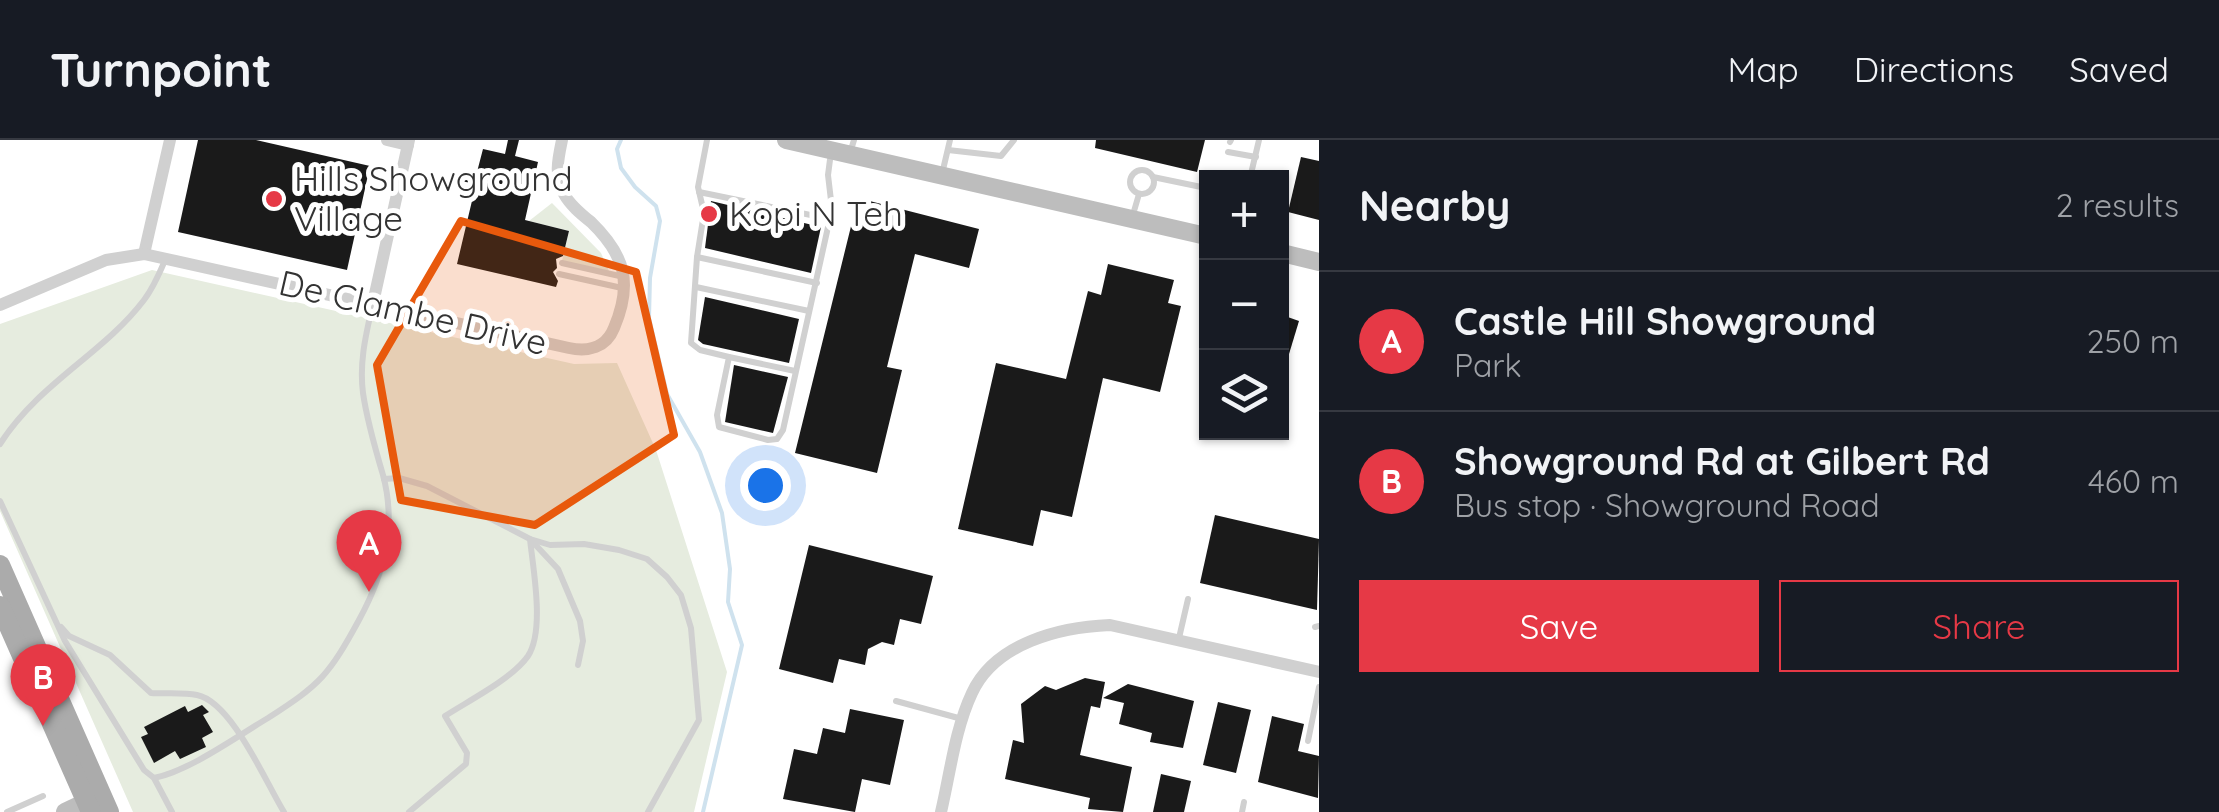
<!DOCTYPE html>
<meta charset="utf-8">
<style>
body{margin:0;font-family:Quicksand,sans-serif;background:#20242c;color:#f1f3f6}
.controls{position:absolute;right:30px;top:30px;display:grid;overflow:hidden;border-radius:0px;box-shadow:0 2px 8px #0004}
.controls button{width:90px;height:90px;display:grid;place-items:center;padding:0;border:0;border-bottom:2px solid #363941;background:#171b24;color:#f1f3f6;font:50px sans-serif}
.you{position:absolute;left:765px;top:345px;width:35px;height:35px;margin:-25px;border:8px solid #fff;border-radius:50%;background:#1a73e8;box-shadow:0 0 0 15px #1a73e833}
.badge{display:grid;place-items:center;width:65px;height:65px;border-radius:50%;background:#e63946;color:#fff;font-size:32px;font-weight:700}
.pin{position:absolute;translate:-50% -82px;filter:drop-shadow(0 2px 5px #0008)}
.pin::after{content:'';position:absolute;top:52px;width:35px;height:30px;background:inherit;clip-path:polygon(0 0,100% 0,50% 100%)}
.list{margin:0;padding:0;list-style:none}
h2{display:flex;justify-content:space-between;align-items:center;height:130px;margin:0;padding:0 40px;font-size:42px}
h2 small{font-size:32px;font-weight:400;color:#9ea1a6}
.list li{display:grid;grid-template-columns:65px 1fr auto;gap:30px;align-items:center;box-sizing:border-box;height:140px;padding:0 40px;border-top:2px solid #363941}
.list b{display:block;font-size:38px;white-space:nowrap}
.list p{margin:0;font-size:32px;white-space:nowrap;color:#9ea1a6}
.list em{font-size:32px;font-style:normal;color:#9ea1a6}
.actions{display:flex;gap:20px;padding:30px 40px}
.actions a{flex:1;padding:22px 0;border:2px solid #e63946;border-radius:0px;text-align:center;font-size:35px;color:#e63946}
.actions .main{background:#e63946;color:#fff}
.icon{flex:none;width:55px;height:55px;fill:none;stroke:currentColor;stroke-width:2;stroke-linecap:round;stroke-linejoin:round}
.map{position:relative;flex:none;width:1319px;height:672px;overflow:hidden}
header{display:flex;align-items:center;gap:60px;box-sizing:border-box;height:140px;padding:0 50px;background:#171b24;border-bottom:2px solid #363941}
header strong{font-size:48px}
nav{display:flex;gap:55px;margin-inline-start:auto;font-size:35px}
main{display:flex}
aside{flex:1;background:#171b24}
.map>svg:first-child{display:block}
</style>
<header>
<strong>Turnpoint</strong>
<nav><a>Map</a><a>Directions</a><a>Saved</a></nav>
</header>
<main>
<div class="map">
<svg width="1319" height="672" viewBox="0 0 1319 672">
<rect width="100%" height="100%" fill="#fff"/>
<!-- green -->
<g fill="#e6ecdf">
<path d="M552,63L601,113L609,131L562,121L569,91L529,81Z"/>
<path d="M152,130L574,224L617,223L656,310L727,532L694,672H133L0,371V184Z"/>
</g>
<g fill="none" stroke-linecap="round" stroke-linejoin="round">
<!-- stream -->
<path stroke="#cfe2ee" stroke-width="4" d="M621,0L617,9L621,28L635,47L656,66L660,81L650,138L649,178L667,254L700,312L722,373L730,429L728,462L742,505L703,672"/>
</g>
<!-- building -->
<g fill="#1a1a1a">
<path d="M198,0H256L370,26L347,130L178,92Z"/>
<path d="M508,0H519L515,16L538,22L525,80L569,91L563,116L556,119L557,128L553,132L558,141L556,147L457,124L476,44L461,41L464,29L477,32L483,9L505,14Z"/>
<path d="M1096,0H1205L1197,32L1095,8Z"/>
<path d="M1301,17L1319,21V80L1288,72Z"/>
<path d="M858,58L979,89L969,128L915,114L887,227L902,230L877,333L795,313Z"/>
<path d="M711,61L821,87L811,133L705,108Z"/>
<path d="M1108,124L1174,140L1168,163L1181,166L1160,252L1103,238L1072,377L1041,370L1033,406L958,389L996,223L1066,239L1088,151L1101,155Z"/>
<path d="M705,157L799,179L789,223L703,204L698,200Z"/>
<path d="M1282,175L1299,181L1289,214L1282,212Z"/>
<path d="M734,225L788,237L773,293L725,282Z"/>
<path d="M1215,375L1319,399L1317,470L1200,443Z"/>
<path d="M809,405L933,436L921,484L900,479L894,505L882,502L868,509L865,525L839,519L833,543L779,529Z"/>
<path d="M1085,538L1105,542L1100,568L1091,566L1080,615L1132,627L1123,672L1088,669L1090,658L1005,639L1013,600L1024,603L1021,564L1045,546L1056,550Z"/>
<path d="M1128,544L1194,561L1183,608L1150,602L1152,593L1119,584L1124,563L1103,558Z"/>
<path d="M1218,562L1251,570L1236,633L1203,625Z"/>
<path d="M202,565L209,572L203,575L213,592L202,598L206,607L180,619L175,611L154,623L141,597L148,594L144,587L185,566L188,572Z"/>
<path d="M850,569L904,580L890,645L862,639L855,672L783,659L794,609L817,614L823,588L845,593Z"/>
<path d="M1272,576L1304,584L1298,611L1319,616L1318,658L1258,642Z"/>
<path d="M1161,634L1191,641L1184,672H1153Z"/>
</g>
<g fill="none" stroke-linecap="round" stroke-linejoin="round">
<!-- lane -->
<g stroke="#d0d0d0" stroke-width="6">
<path d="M707,0L698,47L704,73L697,117L691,203L700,210L729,217L717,275L719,287L768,300L777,299L783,290L832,69L828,35L831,12"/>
<path d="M1230,2L1231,0"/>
<path d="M948,10L1001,16L1014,0"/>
<path d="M1228,12L1256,17"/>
<path d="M850,13L854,0"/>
<circle cx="1142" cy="42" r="12"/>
<path d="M942,34L950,0"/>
<path d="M1153,37L1206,48"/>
<path d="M1250,38L1259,0"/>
<path d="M699,52L830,79"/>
<path d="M1132,78L1139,54"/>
<path d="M697,117L817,143"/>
<path d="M562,123L624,137"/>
<path d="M559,134L622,148"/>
<path d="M696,147L809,171"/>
<path d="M729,217L795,231"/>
<path d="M0,304C40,242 103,214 144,160C154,147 160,132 166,118"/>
<path d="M384,339L399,338L427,346L530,399L558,429L580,481L583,501L578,525"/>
<path d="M0,361L65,501L144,630L154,638L172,672"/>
<path d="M61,487L69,496L110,515L151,553C165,554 183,552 197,555C232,562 266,643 284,672"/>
<path d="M1315,487L1319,486"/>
<path d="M1179,498L1188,459"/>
<path d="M896,561L962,579"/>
<path d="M1308,601L1319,547"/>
<path d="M154,638C189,631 236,597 268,578C321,544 329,535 359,480C384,434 397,387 383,335C375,308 367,281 363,253C359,222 366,194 373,163"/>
<path d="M7,672L43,656"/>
<path d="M409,672L466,624L467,613L445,576C468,561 512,539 528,516C545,490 533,429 530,399L550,405L584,404L619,410L647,419L667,437L681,455L691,488L699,580L648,672"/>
<path d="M1242,672L1244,662"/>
</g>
<!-- street -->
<g stroke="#d0d0d0" stroke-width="12">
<path d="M387,0L408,5"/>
<path d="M144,114L170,0"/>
<path d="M373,163L409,0"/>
<path d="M0,165L106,120L144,114L569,208C588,212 606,208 614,188C633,143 625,115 591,82C581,74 570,65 564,54C554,36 558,19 562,0"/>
<path d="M941,672C950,634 955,589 972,553C995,503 1060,487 1110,485L1319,532"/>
</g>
<!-- secondary -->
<g stroke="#bdbdbd" stroke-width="18">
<path d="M786,0L1206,96"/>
<path d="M1282,113L1319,122"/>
<path d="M65,672L86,662"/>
</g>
<!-- primary -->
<g stroke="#ababab" stroke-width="20">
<path d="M0,425L109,672"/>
<path d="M0,466L91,672"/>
</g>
</g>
<!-- marked area -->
<path fill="#e8590c" fill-opacity="0.2" stroke="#e8590c" stroke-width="8" stroke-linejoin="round" d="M461,81L636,132L674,295L535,385L401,360L377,225Z"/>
<!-- markers -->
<g fill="#e63946" stroke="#fff" stroke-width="4">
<circle cx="274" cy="59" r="10"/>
<circle cx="709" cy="74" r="10"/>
</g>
<g text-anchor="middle" stroke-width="10" stroke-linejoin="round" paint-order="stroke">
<!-- poi labels -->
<g font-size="35" fill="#333" stroke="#fff" text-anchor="start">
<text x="294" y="51">Hills Showground<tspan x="294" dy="40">Village</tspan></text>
<text x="729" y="86">Kopi N Teh</text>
</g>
<!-- street labels -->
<g font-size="35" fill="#333" stroke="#fff">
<text transform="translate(413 173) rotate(13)" y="12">De Clambe Drive</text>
</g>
</g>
</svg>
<div class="controls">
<button>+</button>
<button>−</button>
<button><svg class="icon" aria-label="layers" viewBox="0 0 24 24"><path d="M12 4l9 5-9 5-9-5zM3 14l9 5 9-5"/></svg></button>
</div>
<div class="you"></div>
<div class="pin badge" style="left:369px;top:452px">A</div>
<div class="pin badge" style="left:43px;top:586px">B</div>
</div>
<aside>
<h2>Nearby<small>2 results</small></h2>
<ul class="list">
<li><span class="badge">A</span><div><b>Castle Hill Showground</b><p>Park</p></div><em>250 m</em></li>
<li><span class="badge">B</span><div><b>Showground Rd at Gilbert Rd</b><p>Bus stop · Showground Road</p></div><em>460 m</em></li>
</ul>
<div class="actions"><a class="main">Save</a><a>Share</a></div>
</aside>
</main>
